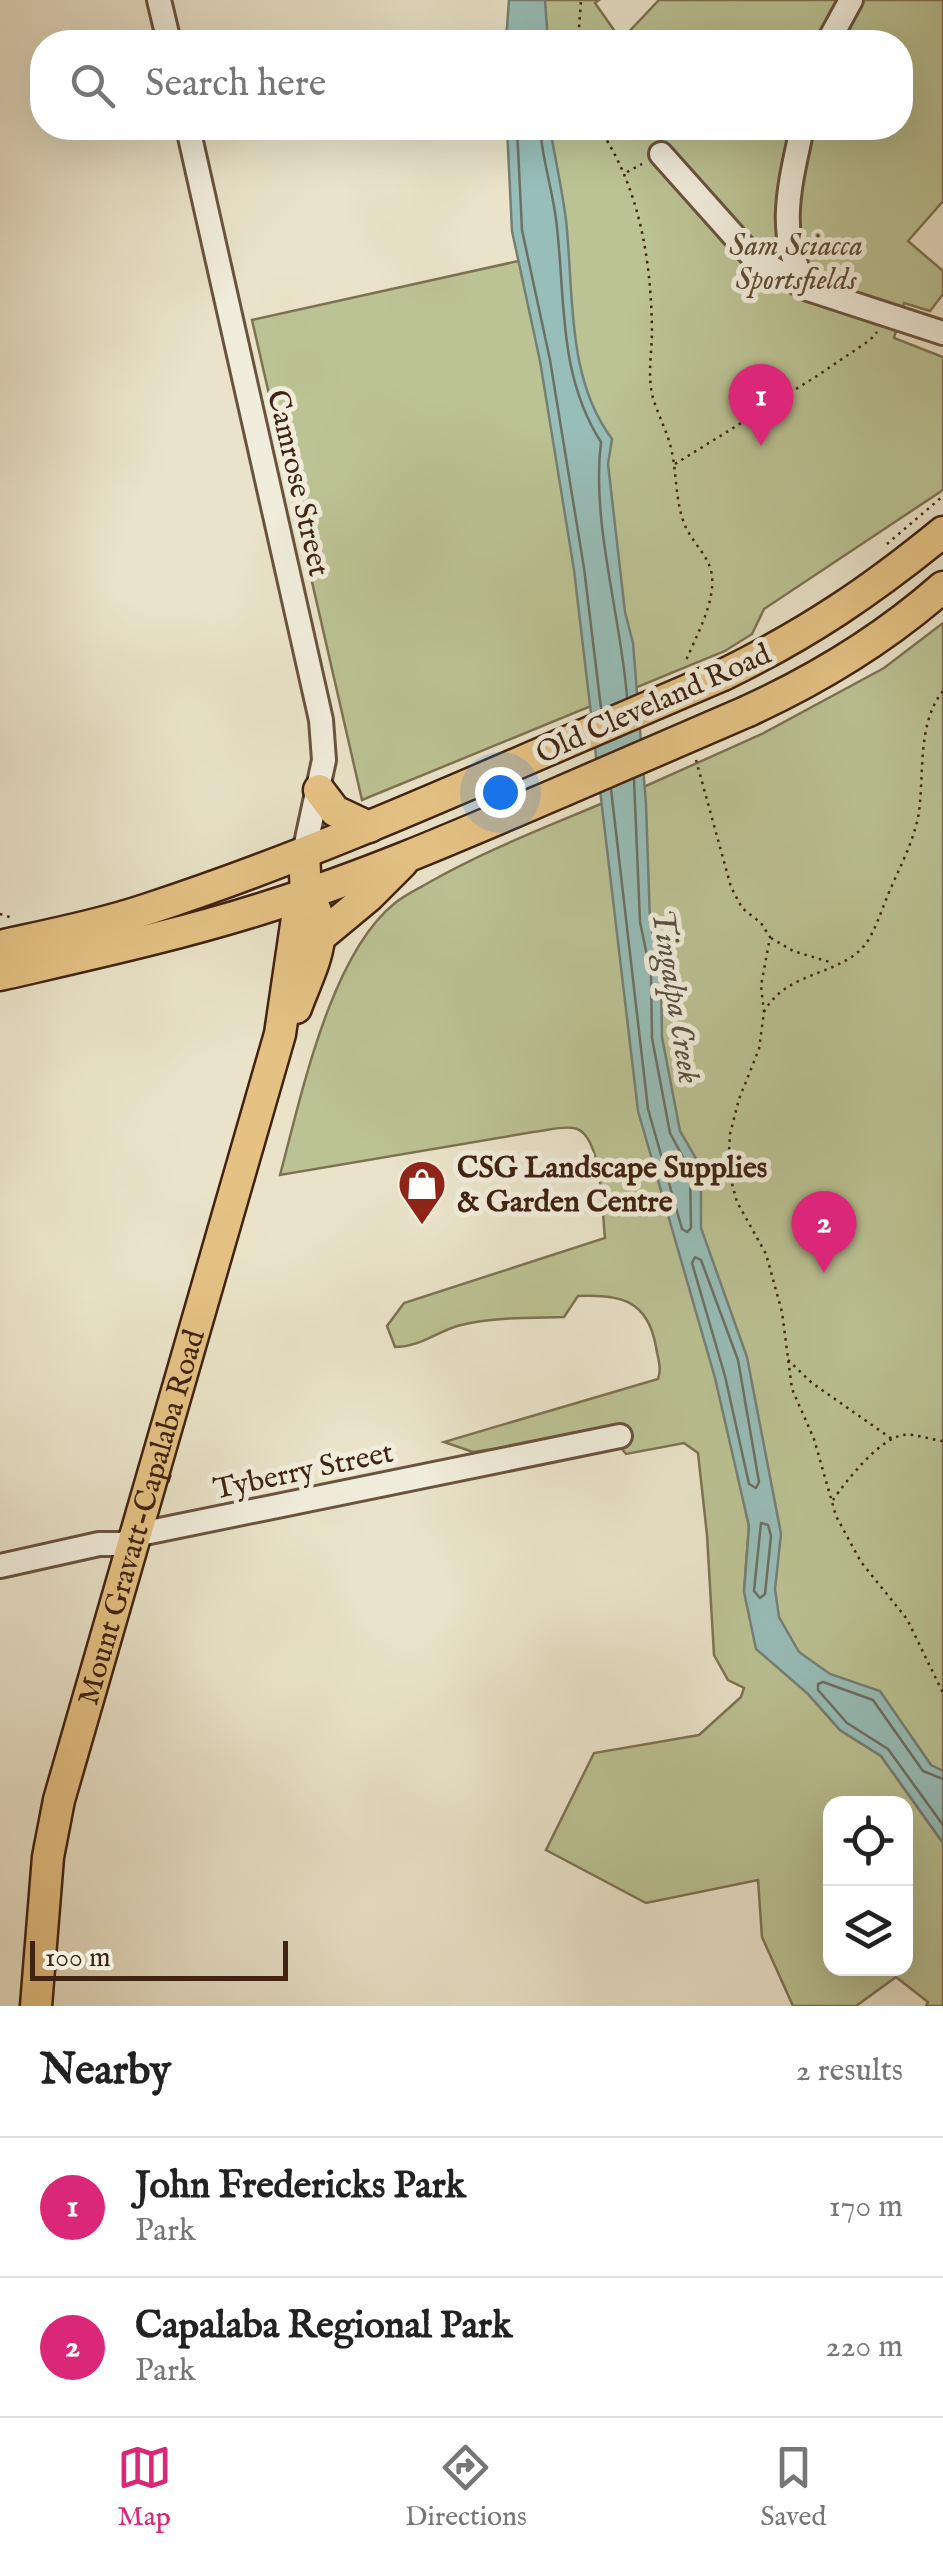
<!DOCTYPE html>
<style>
body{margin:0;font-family:"IM FELL English",serif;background:#f2f2f2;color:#222}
.controls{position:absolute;right:30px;bottom:30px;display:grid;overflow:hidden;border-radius:20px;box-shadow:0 10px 40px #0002}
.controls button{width:90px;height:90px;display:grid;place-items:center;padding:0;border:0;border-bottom:2px solid #e0e0e0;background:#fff;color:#222;font:50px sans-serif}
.scale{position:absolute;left:30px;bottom:25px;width:258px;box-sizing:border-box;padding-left:10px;border:5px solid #402310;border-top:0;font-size:28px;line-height:35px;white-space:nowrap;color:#402310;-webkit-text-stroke:8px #f1eddc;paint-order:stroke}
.you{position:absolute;left:500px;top:792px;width:35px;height:35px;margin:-25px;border:8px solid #fff;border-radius:50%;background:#1a73e8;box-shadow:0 0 0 15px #1a73e833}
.badge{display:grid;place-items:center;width:65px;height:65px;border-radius:50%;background:#db2777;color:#fff;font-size:32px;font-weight:700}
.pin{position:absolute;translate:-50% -82px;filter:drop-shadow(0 2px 5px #0008)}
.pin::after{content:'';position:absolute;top:52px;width:35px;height:30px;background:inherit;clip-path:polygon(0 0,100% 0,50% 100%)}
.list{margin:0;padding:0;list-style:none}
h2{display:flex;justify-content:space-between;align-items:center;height:130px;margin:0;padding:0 40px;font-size:42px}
h2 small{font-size:32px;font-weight:400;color:#767676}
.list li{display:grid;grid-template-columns:65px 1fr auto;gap:30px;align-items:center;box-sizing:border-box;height:140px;padding:0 40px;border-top:2px solid #e0e0e0}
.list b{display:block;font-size:38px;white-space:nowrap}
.list p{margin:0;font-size:32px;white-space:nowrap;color:#767676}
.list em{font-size:32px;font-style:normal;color:#767676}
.icon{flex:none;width:55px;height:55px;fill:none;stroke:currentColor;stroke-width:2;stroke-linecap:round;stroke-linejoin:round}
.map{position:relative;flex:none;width:943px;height:2006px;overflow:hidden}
.search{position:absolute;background:#fff;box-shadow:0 10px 40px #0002;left:30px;right:30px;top:30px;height:110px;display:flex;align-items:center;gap:25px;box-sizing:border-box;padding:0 35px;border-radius:40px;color:#767676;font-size:38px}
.sheet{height:410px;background:#fff}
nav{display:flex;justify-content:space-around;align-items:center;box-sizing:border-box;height:140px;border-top:2px solid #e0e0e0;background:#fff;font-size:28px;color:#767676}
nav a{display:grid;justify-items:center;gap:5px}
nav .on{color:#db2777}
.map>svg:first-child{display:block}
</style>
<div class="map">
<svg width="943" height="2006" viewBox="0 0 943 2006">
<rect width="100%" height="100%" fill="#eae3c9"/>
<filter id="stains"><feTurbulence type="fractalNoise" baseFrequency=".002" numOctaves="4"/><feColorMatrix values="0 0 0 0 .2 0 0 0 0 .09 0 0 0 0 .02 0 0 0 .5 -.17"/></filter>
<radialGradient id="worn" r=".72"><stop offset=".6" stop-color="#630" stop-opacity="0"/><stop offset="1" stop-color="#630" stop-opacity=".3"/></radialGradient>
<!-- green -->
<g fill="#bbc293" stroke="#7e7252" stroke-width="2.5" fill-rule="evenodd">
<path d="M533,0H599L595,3L621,40L659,0H943V201L908,241L943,271V294L930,311L904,303L894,338L943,357V490L764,609L752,634L725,651L362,800L252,320L550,254L537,128H900V42H533Z"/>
<path d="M943,623V1789L773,1636L767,1540L673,1188L621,797L762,734L884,668Z"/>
<path d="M603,803L617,922L749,1526L744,1591L808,1694L840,1730L881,1756L943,1843V2006H926L928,2002L896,1977L856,2006H793L762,1937L758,1880L646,1903L546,1850L594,1753L699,1735L741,1697L744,1688L728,1680L714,1655L707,1535L698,1453L684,1443L626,1454L608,1432L473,1452L444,1442L658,1379C662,1368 658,1359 656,1347C648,1300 620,1294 578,1296L564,1317C530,1318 494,1317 461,1325C437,1331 421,1347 395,1347L387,1326L404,1303L605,1238C602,1214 603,1131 573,1128C561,1126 545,1131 533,1132L280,1175C301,1097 330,955 395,903C405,895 418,889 428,883C484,851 544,828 603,803ZM830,1804H906V1968H830Z"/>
</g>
<!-- water -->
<g fill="#98beb9" stroke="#758075" stroke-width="2.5">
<path d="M509,0H545L548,42H506Z"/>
<path d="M507,128H550C555,158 562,189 566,220C574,293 566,378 612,439L608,464L625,612L633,643L646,804L650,922L661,974L662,1037L680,1131L701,1167V1228L747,1357L781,1534L775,1589L779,1617L799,1652L830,1674L880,1691L931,1765L943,1771V1843L881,1756L840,1730L808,1694L756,1649L744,1592L749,1526L715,1378L638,1111L574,570L540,361L512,231Z"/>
</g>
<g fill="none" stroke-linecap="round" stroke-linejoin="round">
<!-- shore -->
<g stroke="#6c7064" stroke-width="2.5">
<path d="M517,128L522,230L550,360L584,568L601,708"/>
<path d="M540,128C542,158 552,188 556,219C566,297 557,373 601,442C591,522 621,617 627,697"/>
<path d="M611,789L648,1109L682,1229L687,1232L691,1228L690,1170L670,1133L652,1038L651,975L640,922L634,779"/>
<path d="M695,1257L701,1260L738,1360L759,1482L756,1488L749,1484L725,1376L692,1263Z"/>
<path d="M761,1523L768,1525L771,1536L765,1594L760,1598L754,1591Z"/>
<path d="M943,1779L923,1771L873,1700L823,1682L818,1684V1690L847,1723L888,1749L943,1825"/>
</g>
<!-- minor casing -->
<g stroke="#6a533e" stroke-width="28">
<g id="minor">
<path d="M159,0L169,42"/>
<path d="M828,42L851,0"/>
<path d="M188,128L321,720L324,760L304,853"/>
<path d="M802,128C791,181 775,234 805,283"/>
<path d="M661,154L752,256L808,289L943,333"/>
<path d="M0,1566L99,1544H123L135,1535L620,1436"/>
</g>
</g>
<!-- major casing -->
<g stroke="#402310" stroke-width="35">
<g id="major">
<path d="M723,675C807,634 871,591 943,532"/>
<path d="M748,711C818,679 885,638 943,587"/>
<path d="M319,790L335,811L369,827"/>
<path d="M322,935L369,896L402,863"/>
<path d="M0,946C49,935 100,925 148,909C289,863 424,804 560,745"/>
<path d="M0,975C91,954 183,934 273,905C372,874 467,832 563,791"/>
<path d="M296,1008C310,969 335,930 306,894"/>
<path id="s1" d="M36,2006L48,1857L59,1800L280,1034L297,918L306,894L304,853"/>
</g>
</g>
<!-- path -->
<g stroke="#402310" stroke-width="2.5" stroke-dasharray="2.5 5" stroke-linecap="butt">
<path d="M578,42L581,0"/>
<path d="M599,128C639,187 651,258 652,330C652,353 647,376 653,398C658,415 667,431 671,448C677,473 675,499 684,523C691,542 710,556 712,576C715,604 695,638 685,663"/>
<path d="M627,172L642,164"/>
<path d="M675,464L817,376L870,340L877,332"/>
<path d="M887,544L943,496"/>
<path d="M696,760L731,887L742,908L761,923L770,937L761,986L764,1012L759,1049L739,1099L730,1134L728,1169L737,1202L766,1254L782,1312L792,1389L814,1439L836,1516L861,1562L907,1619L943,1693"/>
<path d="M0,914L13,918"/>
<path d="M771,938L793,951L833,963"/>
<path d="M764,1012C788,968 846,977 869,939C878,923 883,906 890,890C901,865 912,844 918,818C925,778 916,724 943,691"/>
<path d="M788,1360L812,1383L892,1439"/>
<path d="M833,1500C846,1481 879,1439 903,1435C914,1433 931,1440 943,1441"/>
</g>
<!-- minor -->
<use href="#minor" stroke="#f1eddc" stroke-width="22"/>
<!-- major -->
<use href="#major" stroke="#e5c284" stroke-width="30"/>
<!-- major-bridge casing -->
<g stroke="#402310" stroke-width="35" stroke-linecap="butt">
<g id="major-bridge">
<path d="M560,745L723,675"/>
<path d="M563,791L748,711"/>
</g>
</g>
<!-- major-bridge -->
<use href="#major-bridge" stroke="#e5c284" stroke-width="30"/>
</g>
<!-- icons -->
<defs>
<g id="shop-pin" transform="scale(2.5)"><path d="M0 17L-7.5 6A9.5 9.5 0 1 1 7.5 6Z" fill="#8f2418" stroke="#f1eddc"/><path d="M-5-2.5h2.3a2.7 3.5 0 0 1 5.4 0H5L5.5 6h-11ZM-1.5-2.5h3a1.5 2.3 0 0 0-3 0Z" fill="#fff"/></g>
</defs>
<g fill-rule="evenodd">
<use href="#shop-pin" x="422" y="1184"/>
</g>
<g text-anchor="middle" stroke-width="10" stroke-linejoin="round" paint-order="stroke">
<!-- park labels -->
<g font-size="30" font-style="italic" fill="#5f4b31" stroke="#f1eddc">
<text x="796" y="255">Sam Sciacca<tspan x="796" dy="34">Sportsfields</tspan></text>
</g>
<!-- street labels -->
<g font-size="30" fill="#402310" stroke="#f1eddc">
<text transform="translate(299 483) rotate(77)" y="10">Camrose Street</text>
<text transform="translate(653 703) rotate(-24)" y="10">Old Cleveland Road</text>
<text transform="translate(303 1470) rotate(-12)" y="10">Tyberry Street</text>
<text dy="10" stroke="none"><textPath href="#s1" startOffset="502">Mount Gravatt-Capalaba Road</textPath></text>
</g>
<!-- poi labels -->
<g font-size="30" font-weight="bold" fill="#402310" stroke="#f1eddc" text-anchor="start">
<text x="457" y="1177">CSG Landscape Supplies<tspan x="457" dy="34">&amp; Garden Centre</tspan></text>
</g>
<!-- water labels -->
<g font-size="32" font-style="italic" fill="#5a5243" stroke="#f1eddc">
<text transform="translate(677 996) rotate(81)" y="11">Tingalpa Creek</text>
</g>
</g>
<rect width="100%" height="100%" filter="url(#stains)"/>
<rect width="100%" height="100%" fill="url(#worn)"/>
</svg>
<div class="controls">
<button><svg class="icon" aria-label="locate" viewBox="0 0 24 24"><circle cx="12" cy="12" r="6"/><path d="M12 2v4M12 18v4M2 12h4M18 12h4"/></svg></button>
<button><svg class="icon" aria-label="layers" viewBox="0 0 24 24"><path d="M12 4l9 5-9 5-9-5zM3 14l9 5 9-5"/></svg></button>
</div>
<div class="scale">100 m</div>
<div class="you"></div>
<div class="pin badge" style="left:761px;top:446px">1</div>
<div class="pin badge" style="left:824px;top:1273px">2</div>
<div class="search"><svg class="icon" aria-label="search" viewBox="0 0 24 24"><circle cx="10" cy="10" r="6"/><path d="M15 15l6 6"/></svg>Search here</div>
</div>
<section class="sheet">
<h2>Nearby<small>2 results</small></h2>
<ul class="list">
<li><span class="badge">1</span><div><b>John Fredericks Park</b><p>Park</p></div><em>170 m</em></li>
<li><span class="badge">2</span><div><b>Capalaba Regional Park</b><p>Park</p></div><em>220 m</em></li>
</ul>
</section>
<nav>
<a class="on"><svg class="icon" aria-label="map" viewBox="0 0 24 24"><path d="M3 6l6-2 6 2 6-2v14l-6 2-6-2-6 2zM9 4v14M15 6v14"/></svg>Map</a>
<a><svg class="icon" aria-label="directions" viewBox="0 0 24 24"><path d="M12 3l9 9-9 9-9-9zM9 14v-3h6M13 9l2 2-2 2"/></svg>Directions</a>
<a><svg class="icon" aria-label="saved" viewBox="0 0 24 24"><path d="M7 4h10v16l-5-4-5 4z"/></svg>Saved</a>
</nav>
